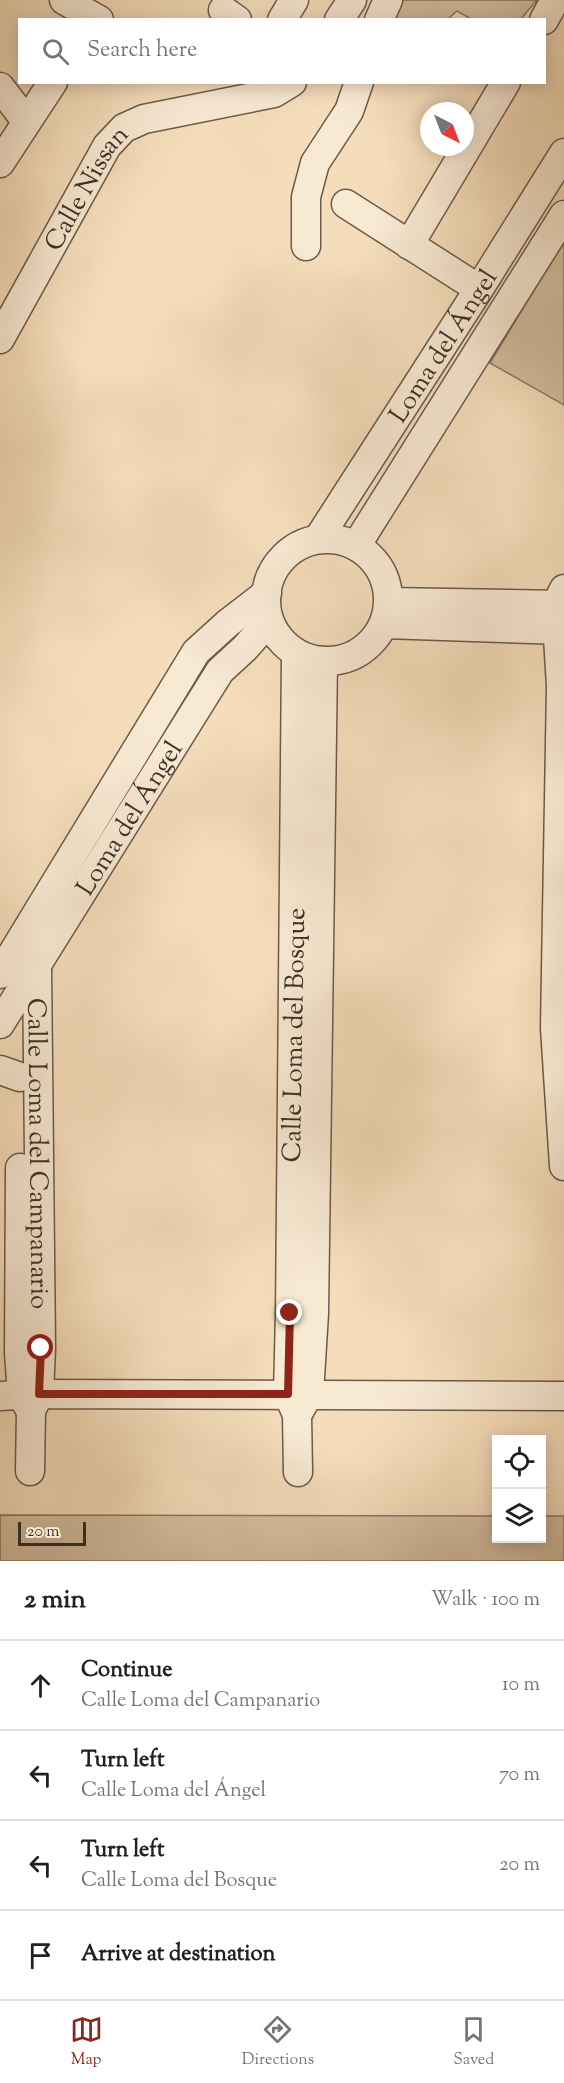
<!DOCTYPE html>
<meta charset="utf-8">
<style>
body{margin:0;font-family:"Sorts Mill Goudy",serif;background:#f2f2f2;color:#202124}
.controls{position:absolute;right:18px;bottom:18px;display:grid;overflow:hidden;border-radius:0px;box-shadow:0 3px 15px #0003}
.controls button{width:54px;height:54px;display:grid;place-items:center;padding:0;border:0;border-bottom:2px solid #e0e0e0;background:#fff;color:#202124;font:30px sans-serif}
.compass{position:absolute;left:420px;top:102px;width:54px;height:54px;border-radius:50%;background:#fff;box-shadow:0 3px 15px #0003;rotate:138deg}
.scale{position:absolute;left:18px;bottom:15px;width:68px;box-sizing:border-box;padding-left:6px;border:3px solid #3b3027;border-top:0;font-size:16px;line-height:21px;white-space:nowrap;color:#3b3027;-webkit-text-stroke:4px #f8e9d3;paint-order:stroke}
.stop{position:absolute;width:18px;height:18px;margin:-14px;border:4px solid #8f2418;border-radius:50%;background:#fff}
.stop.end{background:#8f2418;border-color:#fff;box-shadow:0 2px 6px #0008}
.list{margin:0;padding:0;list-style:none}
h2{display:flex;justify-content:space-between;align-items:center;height:78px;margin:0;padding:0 24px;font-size:26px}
h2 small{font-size:20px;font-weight:400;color:#757577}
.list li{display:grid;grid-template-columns:39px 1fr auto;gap:18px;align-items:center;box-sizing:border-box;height:90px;padding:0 24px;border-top:2px solid #e0e0e0}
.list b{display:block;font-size:22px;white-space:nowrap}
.list p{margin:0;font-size:20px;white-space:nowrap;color:#757577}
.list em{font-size:20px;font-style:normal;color:#757577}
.icon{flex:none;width:33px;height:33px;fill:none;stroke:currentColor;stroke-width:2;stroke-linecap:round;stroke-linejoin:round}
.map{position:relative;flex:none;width:564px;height:1561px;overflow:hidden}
.search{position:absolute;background:#fff;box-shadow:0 3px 15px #0003;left:18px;right:18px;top:18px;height:66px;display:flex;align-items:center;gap:15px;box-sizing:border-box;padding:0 21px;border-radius:0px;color:#757577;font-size:22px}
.sheet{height:438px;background:#fff}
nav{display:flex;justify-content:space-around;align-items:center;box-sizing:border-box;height:84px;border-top:2px solid #e0e0e0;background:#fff;font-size:16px;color:#757577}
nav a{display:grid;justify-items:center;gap:3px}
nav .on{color:#8f2418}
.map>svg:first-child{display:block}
</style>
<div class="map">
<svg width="564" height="1561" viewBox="0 0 564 1561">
<rect width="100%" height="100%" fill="#f5ddbb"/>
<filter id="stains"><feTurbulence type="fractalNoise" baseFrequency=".00333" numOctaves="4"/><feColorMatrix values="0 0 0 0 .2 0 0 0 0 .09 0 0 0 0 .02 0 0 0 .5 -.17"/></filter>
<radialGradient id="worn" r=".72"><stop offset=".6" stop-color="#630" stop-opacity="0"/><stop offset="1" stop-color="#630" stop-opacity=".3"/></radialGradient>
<!-- green -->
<g fill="#d5c0a2" stroke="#887864" stroke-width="1.5">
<path d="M373,0H537L520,20L471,19L457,11L448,19H399Z"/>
<path d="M564,241V405L490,363Z"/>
<path d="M0,1515L496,1516V1538H542V1516H564V1561H0Z"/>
</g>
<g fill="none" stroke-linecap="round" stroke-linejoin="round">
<!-- minor casing -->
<g stroke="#6a5b4c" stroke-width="31">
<g id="minor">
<path d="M64,0L99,20"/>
<path d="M223,10L237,20"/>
<path d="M282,20L294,0"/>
<path d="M339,20L352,0"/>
<path d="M379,20L388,0"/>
<path d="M544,20L555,0"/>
<path d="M0,87L26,121"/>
<path d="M0,163L53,82"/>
<path d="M346,204L479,289"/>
<path d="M409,245L506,82"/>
<path d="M306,246V197L315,163L349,111L359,82"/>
<path id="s1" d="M0,339L107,146L124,128L144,119L274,93L292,82"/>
<circle cx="327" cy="600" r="61"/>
<path id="s2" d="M318,539L479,289L564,153"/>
<path d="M356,546L564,215"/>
<path d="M564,589L556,605L561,686L555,1028L564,1166"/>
<path d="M389,602L564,605"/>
<path d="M384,624L564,630"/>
<path d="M296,653L290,1313L288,1394L297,1415L298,1472"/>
<path id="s3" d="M27,931L37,966L41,1348L39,1394L31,1411L30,1471"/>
<path d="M0,974L196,652L228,623L267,593"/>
<path id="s4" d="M0,1024L220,671L245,648L269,621"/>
<path d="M0,1070L20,1077"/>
<path d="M20,1168L19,1353L22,1395L29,1408"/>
<path d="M0,1396L39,1394L564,1396"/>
<path d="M297,1415L309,1394L314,1313L323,661"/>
</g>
</g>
<!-- minor -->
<use href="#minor" stroke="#f8e9d3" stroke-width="28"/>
</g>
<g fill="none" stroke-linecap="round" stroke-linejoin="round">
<!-- route -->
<path stroke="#8f2418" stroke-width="8" d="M41,1348L39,1394H288L290,1313"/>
</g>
<g text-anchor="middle" stroke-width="6" stroke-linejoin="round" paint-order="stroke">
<!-- street labels -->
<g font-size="26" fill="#3b3027" stroke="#f8e9d3">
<text dy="9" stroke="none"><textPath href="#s1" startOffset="174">Calle Nissan</textPath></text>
<text dy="9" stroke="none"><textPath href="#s2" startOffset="230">Loma del Ángel</textPath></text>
<text dy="9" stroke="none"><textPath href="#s4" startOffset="243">Loma del Ángel</textPath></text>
<text transform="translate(293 1035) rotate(-89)" y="9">Calle Loma del Bosque</text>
<text dy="9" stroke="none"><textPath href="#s3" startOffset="224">Calle Loma del Campanario</textPath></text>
</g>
</g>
<rect width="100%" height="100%" filter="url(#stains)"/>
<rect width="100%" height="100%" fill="url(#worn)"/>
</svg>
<div class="controls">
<button><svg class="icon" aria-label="locate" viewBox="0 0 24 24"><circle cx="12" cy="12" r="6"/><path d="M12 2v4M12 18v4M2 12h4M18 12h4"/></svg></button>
<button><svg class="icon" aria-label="layers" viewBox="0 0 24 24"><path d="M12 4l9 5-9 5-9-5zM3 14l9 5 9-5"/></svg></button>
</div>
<svg class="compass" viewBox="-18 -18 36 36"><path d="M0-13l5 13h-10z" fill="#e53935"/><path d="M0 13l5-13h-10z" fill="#757577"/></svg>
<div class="scale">20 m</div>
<div class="stop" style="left:41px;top:1348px"></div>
<div class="stop end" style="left:290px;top:1313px"></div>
<div class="search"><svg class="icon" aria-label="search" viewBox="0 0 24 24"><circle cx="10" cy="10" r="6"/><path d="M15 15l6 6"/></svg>Search here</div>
</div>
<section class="sheet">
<h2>2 min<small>Walk · 100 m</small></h2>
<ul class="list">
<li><svg class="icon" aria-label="ahead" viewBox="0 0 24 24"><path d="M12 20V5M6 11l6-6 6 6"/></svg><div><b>Continue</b><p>Calle Loma del Campanario</p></div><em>10 m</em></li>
<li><svg class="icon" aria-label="left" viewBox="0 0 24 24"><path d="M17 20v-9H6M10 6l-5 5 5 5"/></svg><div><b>Turn left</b><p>Calle Loma del Ángel</p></div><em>70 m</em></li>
<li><svg class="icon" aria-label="left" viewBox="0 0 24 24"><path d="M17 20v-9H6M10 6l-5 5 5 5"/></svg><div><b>Turn left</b><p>Calle Loma del Bosque</p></div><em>20 m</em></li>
<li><svg class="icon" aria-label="arrive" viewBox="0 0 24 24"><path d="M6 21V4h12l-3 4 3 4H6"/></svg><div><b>Arrive at destination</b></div></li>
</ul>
</section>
<nav>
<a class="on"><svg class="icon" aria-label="map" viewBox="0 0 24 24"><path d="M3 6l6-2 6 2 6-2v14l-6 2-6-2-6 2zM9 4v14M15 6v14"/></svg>Map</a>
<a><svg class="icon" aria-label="directions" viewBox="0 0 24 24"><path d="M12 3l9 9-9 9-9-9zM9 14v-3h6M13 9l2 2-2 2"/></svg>Directions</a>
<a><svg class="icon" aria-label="saved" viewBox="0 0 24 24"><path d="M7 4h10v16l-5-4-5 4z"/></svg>Saved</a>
</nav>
